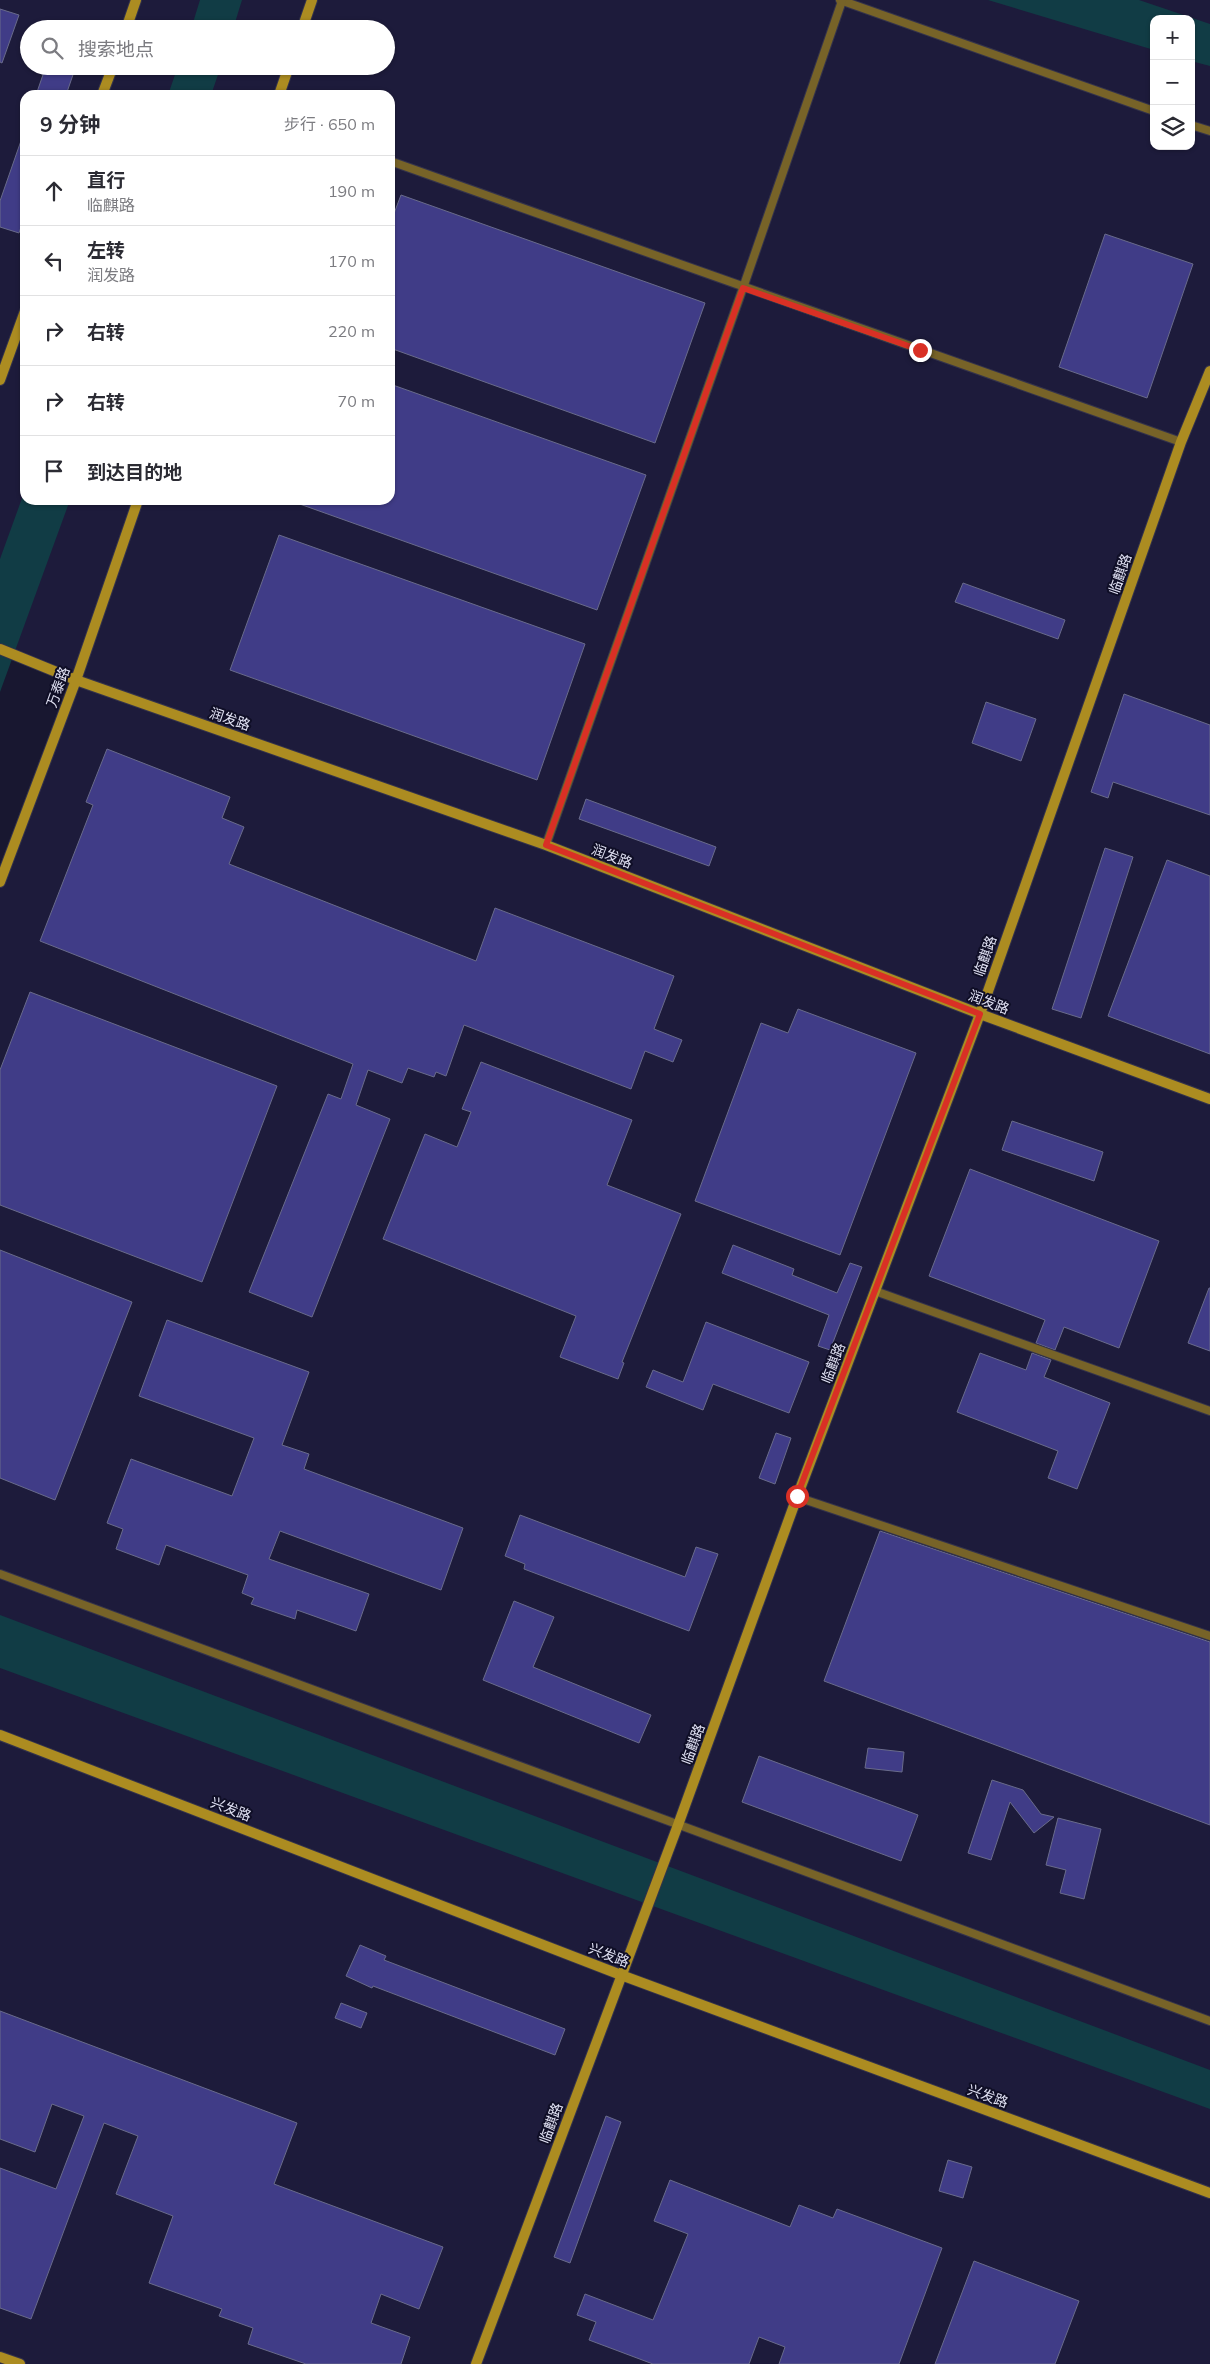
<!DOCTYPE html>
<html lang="zh">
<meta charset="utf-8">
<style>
body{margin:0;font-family:Mulish,"Noto Sans SC",sans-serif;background:#f7f7f7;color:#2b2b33}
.controls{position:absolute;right:15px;top:15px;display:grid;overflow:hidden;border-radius:10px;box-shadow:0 1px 4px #0004}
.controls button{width:45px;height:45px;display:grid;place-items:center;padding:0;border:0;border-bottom:1px solid #e1e1e2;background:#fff;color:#2b2b33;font:25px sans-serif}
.stop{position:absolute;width:15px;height:15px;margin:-11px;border:4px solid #d93025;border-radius:50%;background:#fff}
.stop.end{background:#d93025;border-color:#fff;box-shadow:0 1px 5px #0008}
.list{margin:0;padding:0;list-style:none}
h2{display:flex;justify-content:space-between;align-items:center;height:65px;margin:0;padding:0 20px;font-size:21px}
h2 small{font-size:16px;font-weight:400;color:#7c7c81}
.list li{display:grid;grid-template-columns:32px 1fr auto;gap:15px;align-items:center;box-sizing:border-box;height:70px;padding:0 20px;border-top:1px solid #e1e1e2}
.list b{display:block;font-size:19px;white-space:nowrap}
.list p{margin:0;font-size:16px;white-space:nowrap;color:#7c7c81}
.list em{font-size:16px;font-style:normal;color:#7c7c81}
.icon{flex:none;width:28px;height:28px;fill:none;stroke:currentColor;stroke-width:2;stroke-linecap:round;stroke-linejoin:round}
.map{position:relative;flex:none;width:1210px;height:2364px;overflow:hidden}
.search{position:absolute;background:#fff;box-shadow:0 1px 4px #0004;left:20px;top:20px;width:375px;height:55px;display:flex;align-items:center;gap:12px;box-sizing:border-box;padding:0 18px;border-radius:28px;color:#7c7c81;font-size:19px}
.panel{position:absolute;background:#fff;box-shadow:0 1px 4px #0004;left:20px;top:90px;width:375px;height:415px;border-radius:15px}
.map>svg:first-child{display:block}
</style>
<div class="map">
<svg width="1210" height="2364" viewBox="0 0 1210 2364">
<rect width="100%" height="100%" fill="#181730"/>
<!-- built -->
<path fill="#1d1b3b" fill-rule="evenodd" d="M0,0H1210V2364H0V882L76,680L0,649ZM1154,19H1191V146H1154ZM29,29H386V66H29ZM25,95H390V500H25Z"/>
<!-- water -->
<g fill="#113c45">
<path d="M200,0H242L233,29H191Z"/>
<path d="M988,0H1139L1210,24V66L1191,61V19H1154V50Z"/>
<path d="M178,66H221L211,95H168Z"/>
<path d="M25,490V500H70L0,692V559Z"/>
<path d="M0,1615L1210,2070V2109L0,1668Z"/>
</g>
<!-- building -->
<g fill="#403c87" stroke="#696b8b">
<path d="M0,9L19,15L2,63L0,62Z"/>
<path d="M46,66H76L66,95H36Z"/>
<path d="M23,135L25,136V215L19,233L0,227V201Z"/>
<path d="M401,195L705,303L655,443L390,348V224Z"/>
<path d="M1105,234L1193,264L1147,398L1059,367Z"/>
<path d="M390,384L646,475L597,610L294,502V500H390Z"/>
<path d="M279,535L585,644L537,780L230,670Z"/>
<path d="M963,583L1065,620L1058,639L955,602Z"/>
<path d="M1124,694L1210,725V815L1113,782L1108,798L1091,792Z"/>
<path d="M986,702L1036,719L1021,761L972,743Z"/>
<path d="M107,749L230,797L222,818L244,827L229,864L476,961L495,908L674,976L654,1029L682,1040L673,1062L645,1051L631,1089L464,1025L446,1076L436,1072L434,1077L408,1068L402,1083L368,1070L356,1105L390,1119L312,1317L249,1292L328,1094L341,1099L353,1064L40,941L93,805L86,802Z"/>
<path d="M586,799L716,847L709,866L579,819Z"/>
<path d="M1105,848L1133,857L1081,1018L1052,1009Z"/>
<path d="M1167,860L1210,876V1054L1108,1016Z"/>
<path d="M30,992L277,1086L202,1282L0,1205V1070Z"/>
<path d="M798,1009L916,1053L840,1255L695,1201L761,1023L788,1033Z"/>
<path d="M481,1062L632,1120L607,1185L681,1214L622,1362L624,1363L618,1379L560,1357L576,1316L383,1239L425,1134L457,1147L471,1112L462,1109Z"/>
<path d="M1012,1121L1103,1152L1094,1181L1002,1150Z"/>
<path d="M970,1169L1159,1241L1119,1348L1064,1327L1055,1350L1036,1343L1045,1320L929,1276Z"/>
<path d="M733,1245L794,1269L792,1275L837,1293L850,1263L862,1267L830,1350L818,1346L829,1315L722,1273Z"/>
<path d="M0,1250L132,1302L55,1500L0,1478Z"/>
<path d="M1209,1288H1210V1351L1188,1343Z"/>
<path d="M167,1320L309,1372L282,1445L309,1454L304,1469L463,1528L441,1590L280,1531L269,1559L369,1594L356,1631L297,1610L295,1619L251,1604L254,1598L242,1593L248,1575L166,1545L159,1565L116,1549L123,1529L107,1523L131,1459L232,1496L254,1438L139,1396Z"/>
<path d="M706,1322L809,1362L789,1413L713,1384L703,1410L646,1387L653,1370L683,1382Z"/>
<path d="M980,1353L1026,1370L1032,1353L1051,1360L1044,1377L1110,1403L1077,1489L1048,1478L1058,1451L957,1412Z"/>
<path d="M776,1433L791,1438L775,1484L759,1478Z"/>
<path d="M520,1515L685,1577L696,1547L718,1554L689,1631L524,1569L525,1564L505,1556Z"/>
<path d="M880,1531L1210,1642V1825L824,1681Z"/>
<path d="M514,1601L554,1617L533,1667L651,1715L639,1743L483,1680Z"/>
<path d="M868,1748L904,1752L902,1772L865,1768Z"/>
<path d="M759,1756L918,1815L901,1861L742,1802Z"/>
<path d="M992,1780L1023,1790L1041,1814L1054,1817L1034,1833L1010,1802L991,1860L968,1853Z"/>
<path d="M1058,1818L1101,1829L1084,1899L1060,1893L1066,1870L1046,1865Z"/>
<path d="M360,1945L386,1956L384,1960L565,2029L555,2055L373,1986L372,1988L346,1976Z"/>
<path d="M341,2003L367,2013L361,2028L335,2018Z"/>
<path d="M0,2011L297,2123L274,2184L443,2247L419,2309L381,2294L371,2323L410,2337L401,2364H306L248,2344L253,2328L219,2316L222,2309L149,2283L173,2216L116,2194L138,2136L104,2123L31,2319L0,2308V2168L56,2189L84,2116L52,2104L35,2152L0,2139Z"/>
<path d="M606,2116L621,2122L570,2263L554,2257Z"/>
<path d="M948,2160L972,2167L963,2198L939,2191Z"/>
<path d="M670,2180L790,2227L799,2205L833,2218L837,2209L942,2248L899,2364H779L785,2347L759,2337L749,2364H653L589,2340L596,2322L577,2315L585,2294L653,2320L688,2234L654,2221Z"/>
<path d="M974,2261L1079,2301L1055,2364H935Z"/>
</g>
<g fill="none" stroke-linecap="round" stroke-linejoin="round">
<!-- lane casing -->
<g stroke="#34334b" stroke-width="10">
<g id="lane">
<path d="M840,0L1154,111"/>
<path d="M1191,125L1210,131"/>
<path d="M390,161L1181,442"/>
<path d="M546,845L743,288L842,1"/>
<path d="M875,1291L1210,1411"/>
<path d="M797,1497L1210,1636"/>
<path d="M0,1574L1210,2021"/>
</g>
</g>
<!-- secondary casing -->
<g stroke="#34334b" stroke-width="12">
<g id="secondary">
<path d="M126,29L136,0"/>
<path d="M302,29L312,0"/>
<path d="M102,95L113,66"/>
<path d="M279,95L289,66"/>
<path d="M0,380L25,311"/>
<path d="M0,649L76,680L546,845L980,1014L1210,1099"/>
<path d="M0,882L76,680L138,500"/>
<path d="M0,1735L621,1975L1210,2193"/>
<path d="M0,2357L20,2364"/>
<path d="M476,2364L678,1825L797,1497L980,1014L1181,442L1210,371"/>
</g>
</g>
<!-- lane -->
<use href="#lane" stroke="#776328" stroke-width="8"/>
<!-- secondary -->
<use href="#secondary" stroke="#ac8c21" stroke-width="10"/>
</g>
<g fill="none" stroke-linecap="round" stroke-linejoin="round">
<!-- route -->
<path stroke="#d93025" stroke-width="6" d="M797,1496L980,1014L546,845L743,288L920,350"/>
</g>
<g text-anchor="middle" stroke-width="4" stroke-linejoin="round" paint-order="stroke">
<!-- street labels -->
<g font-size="14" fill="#e0e1f3" stroke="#0f0e26">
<text transform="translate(1120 574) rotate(-71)" y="5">临麒路</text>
<text transform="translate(58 687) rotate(-70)" y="5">万泰路</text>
<text transform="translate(230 719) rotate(19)" y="5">润发路</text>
<text transform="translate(612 856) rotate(21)" y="5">润发路</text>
<text transform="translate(985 956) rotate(-71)" y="5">临麒路</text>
<text transform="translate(989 1002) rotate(21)" y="5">润发路</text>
<text transform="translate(833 1363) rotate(-69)" y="5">临麒路</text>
<text transform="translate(693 1744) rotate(-70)" y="5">临麒路</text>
<text transform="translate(231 1809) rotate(21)" y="5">兴发路</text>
<text transform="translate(609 1955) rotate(21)" y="5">兴发路</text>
<text transform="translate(988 2096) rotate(20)" y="5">兴发路</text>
<text transform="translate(551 2123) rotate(-70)" y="5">临麒路</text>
</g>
</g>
</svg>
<div class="controls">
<button>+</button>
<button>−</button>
<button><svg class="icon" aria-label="layers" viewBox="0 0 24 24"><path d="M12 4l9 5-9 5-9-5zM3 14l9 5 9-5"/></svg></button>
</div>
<div class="stop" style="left:797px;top:1496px"></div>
<div class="stop end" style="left:920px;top:350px"></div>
<div class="search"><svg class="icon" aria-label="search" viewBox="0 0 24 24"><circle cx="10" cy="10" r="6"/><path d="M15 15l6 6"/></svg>搜索地点</div>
<section class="panel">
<h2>9 分钟<small>步行 · 650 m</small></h2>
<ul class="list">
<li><svg class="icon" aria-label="ahead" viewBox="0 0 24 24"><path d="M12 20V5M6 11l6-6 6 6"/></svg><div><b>直行</b><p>临麒路</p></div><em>190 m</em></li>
<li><svg class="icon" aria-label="left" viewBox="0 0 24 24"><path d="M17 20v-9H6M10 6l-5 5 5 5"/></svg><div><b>左转</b><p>润发路</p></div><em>170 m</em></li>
<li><svg class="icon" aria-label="right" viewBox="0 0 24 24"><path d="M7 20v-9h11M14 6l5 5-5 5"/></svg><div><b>右转</b></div><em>220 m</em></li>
<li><svg class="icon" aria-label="right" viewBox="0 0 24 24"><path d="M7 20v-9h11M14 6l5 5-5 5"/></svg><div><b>右转</b></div><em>70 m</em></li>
<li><svg class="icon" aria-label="arrive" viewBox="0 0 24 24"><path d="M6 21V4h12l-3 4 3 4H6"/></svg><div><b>到达目的地</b></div></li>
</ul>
</section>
</div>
